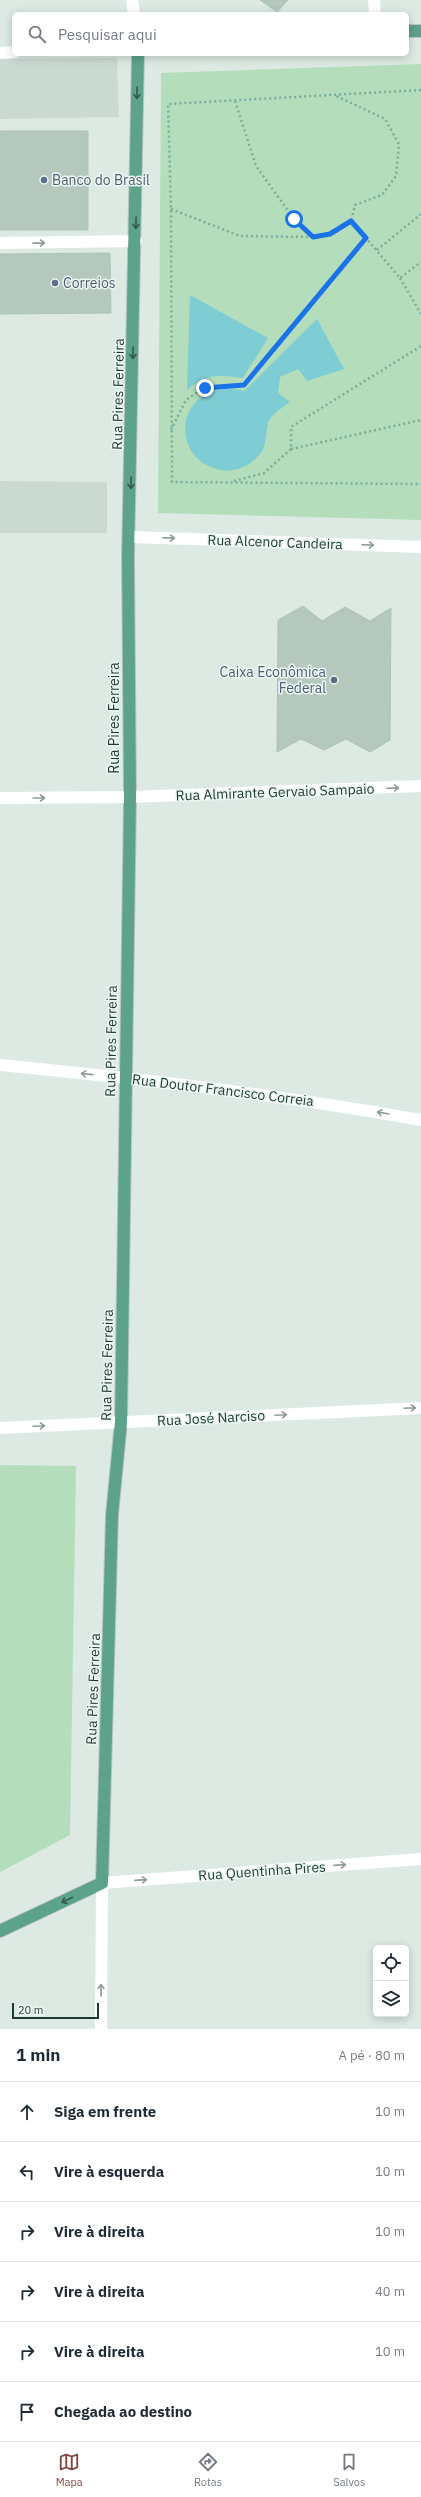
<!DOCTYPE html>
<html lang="pt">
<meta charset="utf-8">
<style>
body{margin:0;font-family:"IBM Plex Sans",sans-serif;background:#f2f2f3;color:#1f2937}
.controls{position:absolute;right:12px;bottom:12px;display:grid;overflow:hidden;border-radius:6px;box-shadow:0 2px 10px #0003}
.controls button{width:36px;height:36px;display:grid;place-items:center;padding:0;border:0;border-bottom:1px solid #e0e1e3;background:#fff;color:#1f2937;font:20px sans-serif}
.scale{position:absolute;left:12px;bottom:10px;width:87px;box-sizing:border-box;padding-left:4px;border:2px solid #1d3a30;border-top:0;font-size:11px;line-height:14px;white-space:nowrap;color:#1d3a30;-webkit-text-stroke:3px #ecf6f1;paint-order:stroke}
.stop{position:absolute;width:12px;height:12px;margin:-9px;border:3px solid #1a73e8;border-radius:50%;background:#fff}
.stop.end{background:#1a73e8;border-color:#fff;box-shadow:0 1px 4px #0008}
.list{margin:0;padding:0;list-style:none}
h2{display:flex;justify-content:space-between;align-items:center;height:52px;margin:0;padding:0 16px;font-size:17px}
h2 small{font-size:13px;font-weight:400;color:#747a83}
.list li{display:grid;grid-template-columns:26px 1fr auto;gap:12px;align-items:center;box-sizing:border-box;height:60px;padding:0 16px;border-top:1px solid #e0e1e3}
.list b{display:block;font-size:15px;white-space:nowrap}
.list em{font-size:13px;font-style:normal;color:#747a83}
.icon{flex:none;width:22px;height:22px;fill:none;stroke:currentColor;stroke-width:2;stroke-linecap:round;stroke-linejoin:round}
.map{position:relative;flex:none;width:421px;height:2029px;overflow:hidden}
.search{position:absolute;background:#fff;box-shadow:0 2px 10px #0003;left:12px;right:12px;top:12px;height:44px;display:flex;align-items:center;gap:10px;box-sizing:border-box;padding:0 14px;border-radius:6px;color:#747a83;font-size:15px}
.sheet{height:412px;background:#fff}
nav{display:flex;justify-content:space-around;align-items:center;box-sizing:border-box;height:56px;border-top:1px solid #e0e1e3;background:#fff;font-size:11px;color:#747a83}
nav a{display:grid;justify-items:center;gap:2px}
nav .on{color:#83453e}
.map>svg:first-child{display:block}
</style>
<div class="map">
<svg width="421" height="2029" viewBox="0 0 421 2029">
<rect width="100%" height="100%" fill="#dceae3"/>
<!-- built -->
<g fill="#cadad2">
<path d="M117,58L119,117L0,119V59Z"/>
<path d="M0,481L107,482V533H0Z"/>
</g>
<!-- green -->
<g fill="#b3ddbb">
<path d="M421,64V520L158,513L161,73Z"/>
<path d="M0,1465L76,1466L70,1835L0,1872Z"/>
</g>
<!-- water -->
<g fill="#7ecdd4">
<path d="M190,295L268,338L243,378C218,375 207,373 187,390Z"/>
<path d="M317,319L344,369L307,381L298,369L280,377L278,393L290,402C282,408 271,414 268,423C264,439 269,448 253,461C245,468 232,472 222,470C164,460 177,375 244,391Z"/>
</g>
<!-- building -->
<g fill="#b4c8be" stroke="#aec4b9">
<path d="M260,0H288L277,12Z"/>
<rect x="0" y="131" width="88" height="99"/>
<path d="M110,253L111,313L0,314V254Z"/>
<path d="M303,606L322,621L345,607L370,621L391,608L390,740L370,752L346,739L324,750L301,739L277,752L278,620Z"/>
</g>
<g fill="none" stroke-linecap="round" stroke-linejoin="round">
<!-- major casing -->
<g stroke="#bbc4c1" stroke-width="14">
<g id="major">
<path d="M407,31H421"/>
<path d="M0,1931L102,1883L112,1515L121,1422L130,797L128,557L138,54"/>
</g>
</g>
<!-- path -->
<g stroke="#7ab09b" stroke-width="2.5" stroke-dasharray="2 3" stroke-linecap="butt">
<path d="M421,90L168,104L171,209L172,482L421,484"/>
<path d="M235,101L256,166L294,219L313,236"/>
<path d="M171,209L240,236L313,237L330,233L351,221L355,205L382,195L396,176L399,144L385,119L334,95"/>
<path d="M351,221L366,238"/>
<path d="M377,250L421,214"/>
<path d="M400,278L421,314"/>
<path d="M171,430L186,400L205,387L244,385L366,238L400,278L421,262"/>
<path d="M291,449L421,420"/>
<path d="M234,481L264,473L291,449V427L421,346"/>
</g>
<!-- minor -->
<g stroke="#fff" stroke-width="12">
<path d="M132,0L134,14"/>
<path d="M374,0L375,14"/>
<path d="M0,53L14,52"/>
<path d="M0,243L136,241"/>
<path d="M130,537L421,547"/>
<path d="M0,798L130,797L421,786"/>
<path d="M0,1065C141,1079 282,1095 421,1120"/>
<path d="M0,1428L421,1408"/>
<path d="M101,2029L102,1883L421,1859"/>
</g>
<!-- major -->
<use href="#major" stroke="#5da38c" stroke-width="12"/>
</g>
<!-- one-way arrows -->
<defs><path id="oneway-shaft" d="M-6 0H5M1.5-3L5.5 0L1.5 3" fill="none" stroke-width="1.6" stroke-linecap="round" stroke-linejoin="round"/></defs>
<g stroke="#305a4c">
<use href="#oneway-shaft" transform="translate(137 93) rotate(91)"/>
<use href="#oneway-shaft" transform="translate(136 223) rotate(91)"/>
<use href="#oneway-shaft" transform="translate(133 353) rotate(91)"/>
<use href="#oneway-shaft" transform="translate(131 483) rotate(91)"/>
<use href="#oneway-shaft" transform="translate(67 1900) rotate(155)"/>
</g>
<g stroke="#8e9c98">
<use href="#oneway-shaft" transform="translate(39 243) rotate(-1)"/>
<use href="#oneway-shaft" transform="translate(169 538) rotate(2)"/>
<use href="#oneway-shaft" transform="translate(368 545) rotate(2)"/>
<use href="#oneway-shaft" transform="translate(393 788) rotate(-2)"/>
<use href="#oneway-shaft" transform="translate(39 798)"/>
<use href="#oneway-shaft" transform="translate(87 1074) rotate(-174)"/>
<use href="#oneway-shaft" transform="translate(383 1113) rotate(-170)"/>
<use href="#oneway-shaft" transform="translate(410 1408) rotate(-3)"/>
<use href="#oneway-shaft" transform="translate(281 1415) rotate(-3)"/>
<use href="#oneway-shaft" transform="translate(39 1426) rotate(-3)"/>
<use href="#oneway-shaft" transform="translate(340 1865) rotate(-4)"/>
<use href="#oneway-shaft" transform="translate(141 1880) rotate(-4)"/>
<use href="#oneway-shaft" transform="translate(101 1990) rotate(-90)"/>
</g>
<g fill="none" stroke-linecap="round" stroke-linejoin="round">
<!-- route -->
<path stroke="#1a73e8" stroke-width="5" d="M205,388L244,385L366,238L351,221L330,234L313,237L294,219"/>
</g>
<!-- markers -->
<g fill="#5c6f8a" stroke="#ecf6f1" stroke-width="1.5">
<circle cx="44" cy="180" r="4"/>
<circle cx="55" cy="283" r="4"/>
<circle cx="334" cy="680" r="4"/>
</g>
<g text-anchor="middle" stroke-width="3" stroke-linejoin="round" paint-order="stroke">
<!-- service labels -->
<g font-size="14" fill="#4e5e75" stroke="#ecf6f1" text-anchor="start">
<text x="52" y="185">Banco do Brasil</text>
<text x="63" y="288">Correios</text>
<text x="326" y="677" text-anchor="end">Caixa Econômica<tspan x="326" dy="16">Federal</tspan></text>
</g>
<!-- street labels -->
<g font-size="14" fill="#1d3a30" stroke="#ecf6f1">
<text transform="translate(118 394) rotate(-89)" y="5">Rua Pires Ferreira</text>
<text transform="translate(275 542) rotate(2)" y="5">Rua Alcenor Candeira</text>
<text transform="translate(114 718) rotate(-90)" y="5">Rua Pires Ferreira</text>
<text transform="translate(275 792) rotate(-2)" y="5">Rua Almirante Gervaio Sampaio</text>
<text transform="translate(111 1041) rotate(-89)" y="5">Rua Pires Ferreira</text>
<text transform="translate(223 1090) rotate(7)" y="5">Rua Doutor Francisco Correia</text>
<text transform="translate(107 1365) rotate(-89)" y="5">Rua Pires Ferreira</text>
<text transform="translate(211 1418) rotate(-3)" y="5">Rua José Narciso</text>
<text transform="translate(93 1689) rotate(-88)" y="5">Rua Pires Ferreira</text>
<text transform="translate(262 1871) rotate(-4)" y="5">Rua Quentinha Pires</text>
</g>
</g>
</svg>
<div class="controls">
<button><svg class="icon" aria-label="locate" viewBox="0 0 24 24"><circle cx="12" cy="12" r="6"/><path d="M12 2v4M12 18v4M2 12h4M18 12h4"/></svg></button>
<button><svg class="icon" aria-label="layers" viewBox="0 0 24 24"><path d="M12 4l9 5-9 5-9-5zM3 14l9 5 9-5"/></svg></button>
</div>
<div class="scale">20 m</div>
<div class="stop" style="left:294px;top:219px"></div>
<div class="stop end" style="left:205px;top:388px"></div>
<div class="search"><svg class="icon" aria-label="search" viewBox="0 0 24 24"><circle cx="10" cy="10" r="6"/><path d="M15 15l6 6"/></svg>Pesquisar aqui</div>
</div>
<section class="sheet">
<h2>1 min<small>A pé · 80 m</small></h2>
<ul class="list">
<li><svg class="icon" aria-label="ahead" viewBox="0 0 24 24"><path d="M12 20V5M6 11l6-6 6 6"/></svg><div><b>Siga em frente</b></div><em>10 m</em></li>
<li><svg class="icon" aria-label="left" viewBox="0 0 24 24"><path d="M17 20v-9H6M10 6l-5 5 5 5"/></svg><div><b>Vire à esquerda</b></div><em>10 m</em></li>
<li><svg class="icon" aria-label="right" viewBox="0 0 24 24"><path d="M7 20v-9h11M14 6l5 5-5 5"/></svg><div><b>Vire à direita</b></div><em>10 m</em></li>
<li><svg class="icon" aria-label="right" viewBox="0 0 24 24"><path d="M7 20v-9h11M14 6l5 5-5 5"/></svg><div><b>Vire à direita</b></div><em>40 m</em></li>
<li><svg class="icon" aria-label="right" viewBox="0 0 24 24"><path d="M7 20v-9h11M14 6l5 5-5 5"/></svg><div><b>Vire à direita</b></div><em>10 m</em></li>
<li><svg class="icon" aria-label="arrive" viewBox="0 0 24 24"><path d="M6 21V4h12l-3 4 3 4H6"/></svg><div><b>Chegada ao destino</b></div></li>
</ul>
</section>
<nav>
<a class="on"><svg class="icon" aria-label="map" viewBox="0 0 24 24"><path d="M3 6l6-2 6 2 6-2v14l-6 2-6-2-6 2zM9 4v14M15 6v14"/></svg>Mapa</a>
<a><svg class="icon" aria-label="directions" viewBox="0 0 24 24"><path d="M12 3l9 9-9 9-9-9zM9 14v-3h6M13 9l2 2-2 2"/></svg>Rotas</a>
<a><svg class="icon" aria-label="saved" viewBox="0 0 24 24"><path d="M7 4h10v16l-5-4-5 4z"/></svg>Salvos</a>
</nav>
